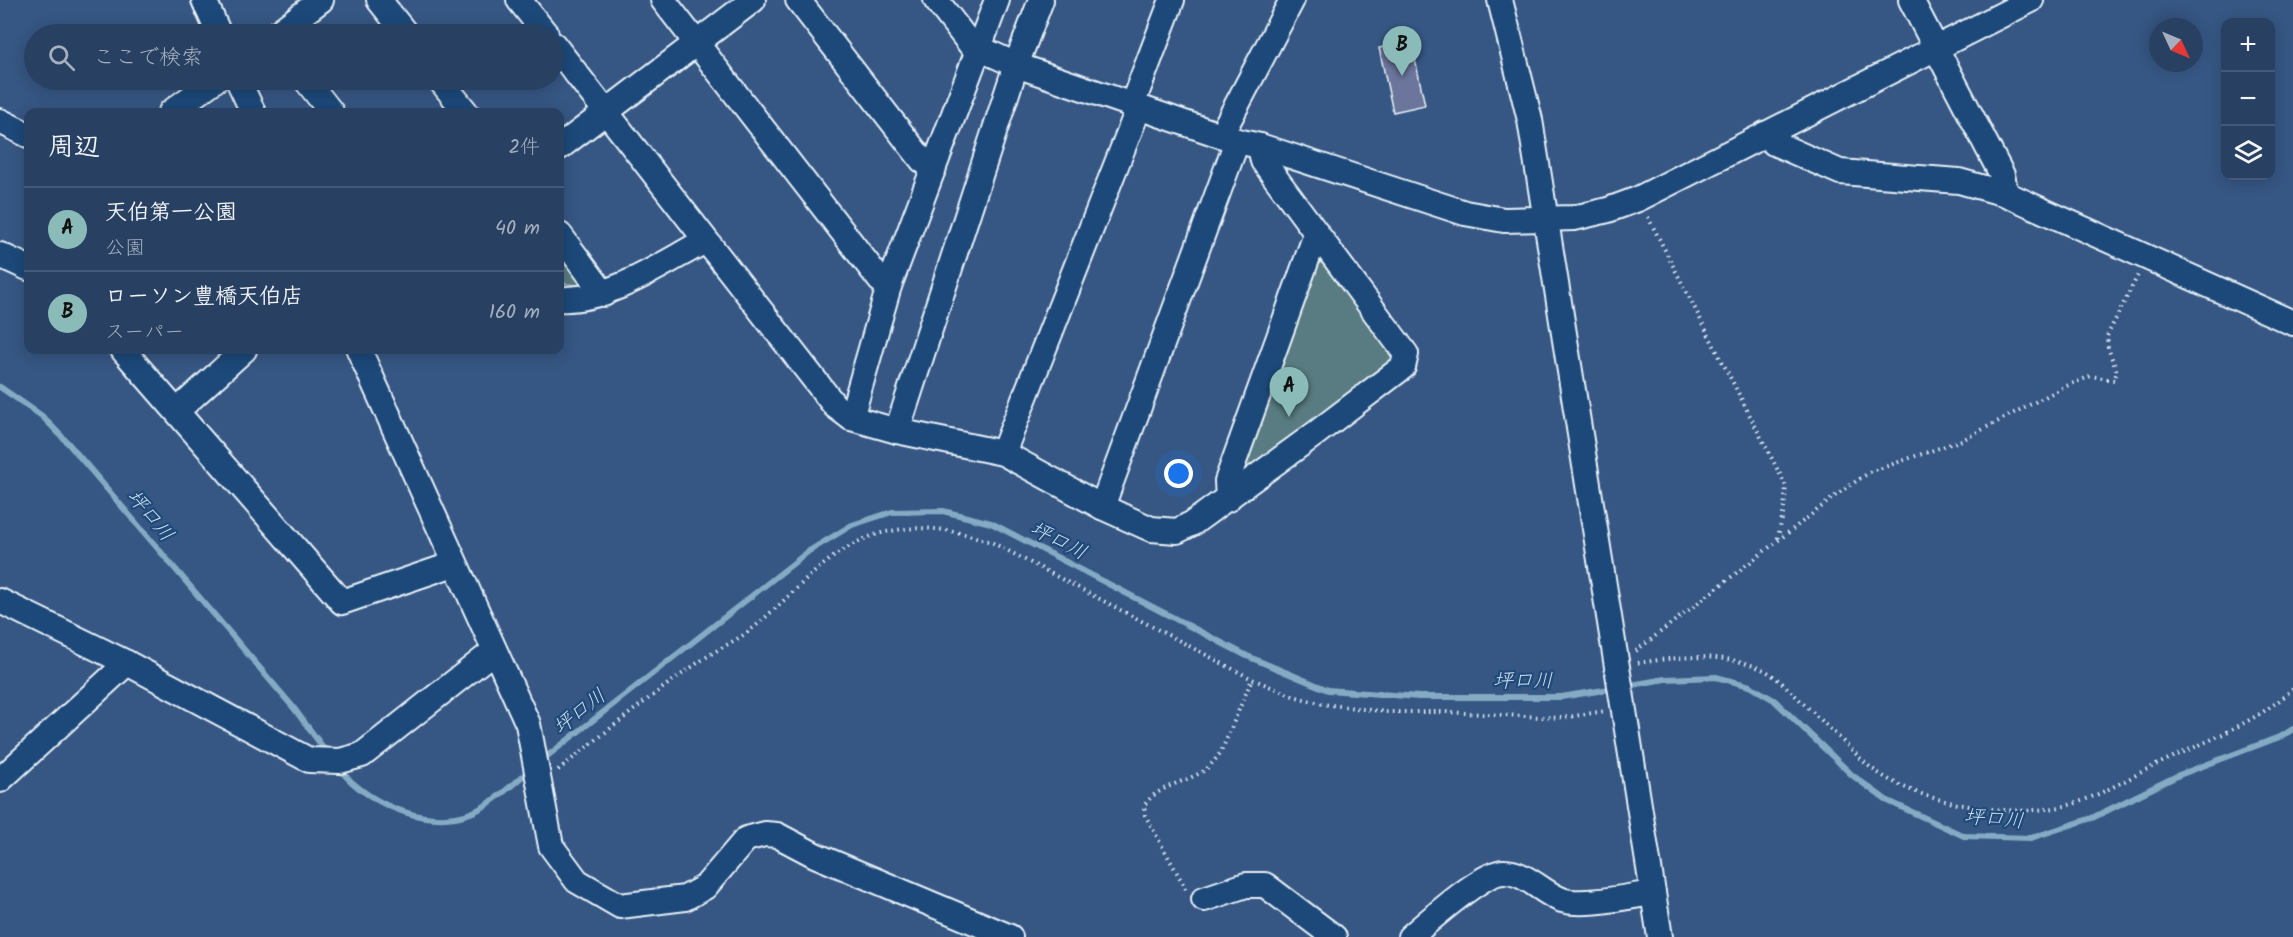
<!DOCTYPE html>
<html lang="ja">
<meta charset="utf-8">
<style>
body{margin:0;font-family:Kalam,"Klee One",sans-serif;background:#304869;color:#f1f3f6}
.controls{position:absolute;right:18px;top:18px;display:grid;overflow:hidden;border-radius:12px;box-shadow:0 3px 15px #0003}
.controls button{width:54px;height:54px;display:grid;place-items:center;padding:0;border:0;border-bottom:2px solid #445a78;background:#284163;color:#f1f3f6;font:30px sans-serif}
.compass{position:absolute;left:2149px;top:18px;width:54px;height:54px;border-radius:50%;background:#284163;box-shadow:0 3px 15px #0003;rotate:134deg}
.you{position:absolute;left:1179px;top:474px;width:21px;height:21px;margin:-15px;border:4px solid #fff;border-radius:50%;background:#1a73e8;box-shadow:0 0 0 9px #1a73e833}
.badge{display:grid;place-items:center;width:39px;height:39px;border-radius:50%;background:#8bbbb9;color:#111;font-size:20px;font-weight:700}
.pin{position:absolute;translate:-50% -50px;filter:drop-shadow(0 2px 3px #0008)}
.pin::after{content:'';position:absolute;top:32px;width:21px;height:18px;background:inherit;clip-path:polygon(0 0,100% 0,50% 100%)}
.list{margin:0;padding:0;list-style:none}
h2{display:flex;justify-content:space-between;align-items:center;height:78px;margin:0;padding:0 24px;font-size:26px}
h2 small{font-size:20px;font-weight:400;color:#a5afbe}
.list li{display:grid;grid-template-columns:39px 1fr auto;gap:18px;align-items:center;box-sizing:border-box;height:84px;padding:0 24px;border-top:2px solid #445a78}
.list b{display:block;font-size:22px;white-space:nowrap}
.list p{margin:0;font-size:20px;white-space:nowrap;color:#a5afbe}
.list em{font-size:20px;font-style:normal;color:#a5afbe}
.icon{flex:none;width:33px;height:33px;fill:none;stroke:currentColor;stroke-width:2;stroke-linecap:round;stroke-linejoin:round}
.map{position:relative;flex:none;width:2293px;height:937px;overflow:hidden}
.search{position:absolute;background:#284163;box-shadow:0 3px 15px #0003;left:24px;top:24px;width:540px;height:66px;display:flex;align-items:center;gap:15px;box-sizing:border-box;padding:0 21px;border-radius:33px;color:#a5afbe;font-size:22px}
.panel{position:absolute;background:#284163;box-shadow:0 3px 15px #0003;left:24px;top:108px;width:540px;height:246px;border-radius:12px}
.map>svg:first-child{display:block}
</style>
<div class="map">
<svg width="2293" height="937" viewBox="0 0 2293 937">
<rect width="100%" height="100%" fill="#365784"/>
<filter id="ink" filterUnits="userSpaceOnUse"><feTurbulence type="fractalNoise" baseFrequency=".0167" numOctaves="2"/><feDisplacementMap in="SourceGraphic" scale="12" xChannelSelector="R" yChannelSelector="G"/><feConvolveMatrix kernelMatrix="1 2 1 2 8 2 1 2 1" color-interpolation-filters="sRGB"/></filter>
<g filter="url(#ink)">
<!-- green -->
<g fill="#597c81" stroke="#a0b6bc" stroke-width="1.5">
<path d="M560,253L584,286L560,283Z"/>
<path d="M1318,258L1395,358L1239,476Z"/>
</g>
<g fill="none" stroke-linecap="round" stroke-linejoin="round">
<!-- stream -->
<g stroke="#85aac3" stroke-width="6">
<path d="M0,387L42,416L67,442L293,707L328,754"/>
<path d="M1626,686L1665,679L1716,677L1750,686L1774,700L1852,775L1886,800L1964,836L2031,838L2092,818L2179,775L2282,736L2293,729"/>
<path d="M541,761L809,551L852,525L892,512L943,511L991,523L1247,656L1328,690L1419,697H1561L1616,688"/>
<path d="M338,767C367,806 438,835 483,807C500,797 515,782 530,770"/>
</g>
</g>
<!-- building -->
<path fill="#6c759c" stroke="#e8f1f8" stroke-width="1.5" d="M1411,41L1425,105L1393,112L1379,48Z"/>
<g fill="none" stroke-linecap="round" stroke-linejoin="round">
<!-- minor casing -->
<g stroke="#e8f1f8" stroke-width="28">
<g id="minor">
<path d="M204,0L219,34"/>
<path d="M379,0L406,34"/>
<path d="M519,0L546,34"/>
<path d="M663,0L880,280L889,286"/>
<path d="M798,0L922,160L934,168"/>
<path d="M936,0L970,44L1016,65L1237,141L1260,146L1465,213L1504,220L1574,218L1608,210L1638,199L2031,0"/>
<path d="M1500,0L1530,120L1660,937"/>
<path d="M1911,0L2002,175L2006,194L2293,323"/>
<path d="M276,34L321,0"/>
<path d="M554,45L835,406L851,418L897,431L1003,453L1102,507L1151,529L1177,531L1193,523L1315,434L1403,367L1406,354L1263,161L1260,146"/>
<path d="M238,80L253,112"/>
<path d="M306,80L331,112"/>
<path d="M440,80L466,112"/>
<path d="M1132,105L1172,0"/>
<path d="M171,112L215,80"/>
<path d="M0,121L28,135"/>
<path d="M1765,134L1774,143L1840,172L1959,181L2006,194"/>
<path d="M1221,135L1292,0"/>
<path d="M560,147L753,0"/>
<path d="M560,235L604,294"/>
<path d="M0,255L28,268"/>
<path d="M560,299C608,302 663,263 705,241"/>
<path d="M123,350L342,602L454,564"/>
<path d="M359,350L528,724L551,846L577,881L620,906L685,898L705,887L746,839L765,834L777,835L815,855L1010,937"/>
<path d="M177,411L244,350"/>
<path d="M851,418L889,286L997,0"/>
<path d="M897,431L1016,65L1041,0"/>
<path d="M1003,453L1139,107"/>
<path d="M1228,499L1227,481L1316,234"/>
<path d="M1102,507L1237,141"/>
<path d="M0,601L127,663L309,760L340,761L362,755L494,651"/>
<path d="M0,780L127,663"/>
<path d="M1204,899L1246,885H1265L1334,937"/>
<path d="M1410,937C1428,922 1482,872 1504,872C1526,872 1542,893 1562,900C1583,907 1630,896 1653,893"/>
</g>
</g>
<!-- path -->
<g stroke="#e8f1f8" stroke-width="4" stroke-dasharray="1.5 4.5" stroke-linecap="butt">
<path d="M1648,217L1786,486L1784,510L1777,541"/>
<path d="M1636,651L1843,490L1870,472L1962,440L2064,387L2091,376L2114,380L2117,372L2108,348L2107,336L2138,275"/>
<path d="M1638,663C1677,657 1721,652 1759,668C1775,674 1788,689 1801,701C1822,721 1843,741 1863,761C1908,803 2006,819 2065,806C2095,799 2128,778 2156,765C2197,745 2263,720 2293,688"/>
<path d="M558,770C605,733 652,694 702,660C716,650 731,643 745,634C789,602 824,550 878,534C917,523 956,529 993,543L1252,679L1293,696L1323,704L1387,712H1445L1562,718L1605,711"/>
<path d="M1186,889L1145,815L1144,806C1157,785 1186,783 1205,770C1211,765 1216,759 1221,752L1252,679"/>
</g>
<!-- minor -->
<use href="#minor" stroke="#1f4a7a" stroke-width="24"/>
</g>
</g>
<g text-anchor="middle" stroke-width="4.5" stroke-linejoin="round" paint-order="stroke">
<!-- water labels -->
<g font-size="20" font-style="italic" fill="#cfdfeb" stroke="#1f4a7a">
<text transform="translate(151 515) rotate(50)" y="7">坪口川</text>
<text transform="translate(1059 540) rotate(27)" y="7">坪口川</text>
<text x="1523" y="687">坪口川</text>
<text transform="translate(579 711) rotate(-38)" y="7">坪口川</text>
<text transform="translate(1994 818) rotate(5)" y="7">坪口川</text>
</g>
</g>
</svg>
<div class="controls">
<button>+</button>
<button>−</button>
<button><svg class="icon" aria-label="layers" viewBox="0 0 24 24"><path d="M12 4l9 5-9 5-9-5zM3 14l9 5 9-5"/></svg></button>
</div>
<svg class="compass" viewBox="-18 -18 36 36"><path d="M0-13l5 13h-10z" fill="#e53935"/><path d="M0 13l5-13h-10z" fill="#a5afbe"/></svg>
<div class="you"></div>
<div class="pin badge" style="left:1289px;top:417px">A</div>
<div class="pin badge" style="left:1402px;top:76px">B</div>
<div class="search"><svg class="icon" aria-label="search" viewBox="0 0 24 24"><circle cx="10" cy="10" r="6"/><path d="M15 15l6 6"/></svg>ここで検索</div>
<section class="panel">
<h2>周辺<small>2件</small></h2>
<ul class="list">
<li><span class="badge">A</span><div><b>天伯第一公園</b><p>公園</p></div><em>40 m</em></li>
<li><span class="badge">B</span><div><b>ローソン豊橋天伯店</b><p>スーパー</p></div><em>160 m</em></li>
</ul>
</section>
</div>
